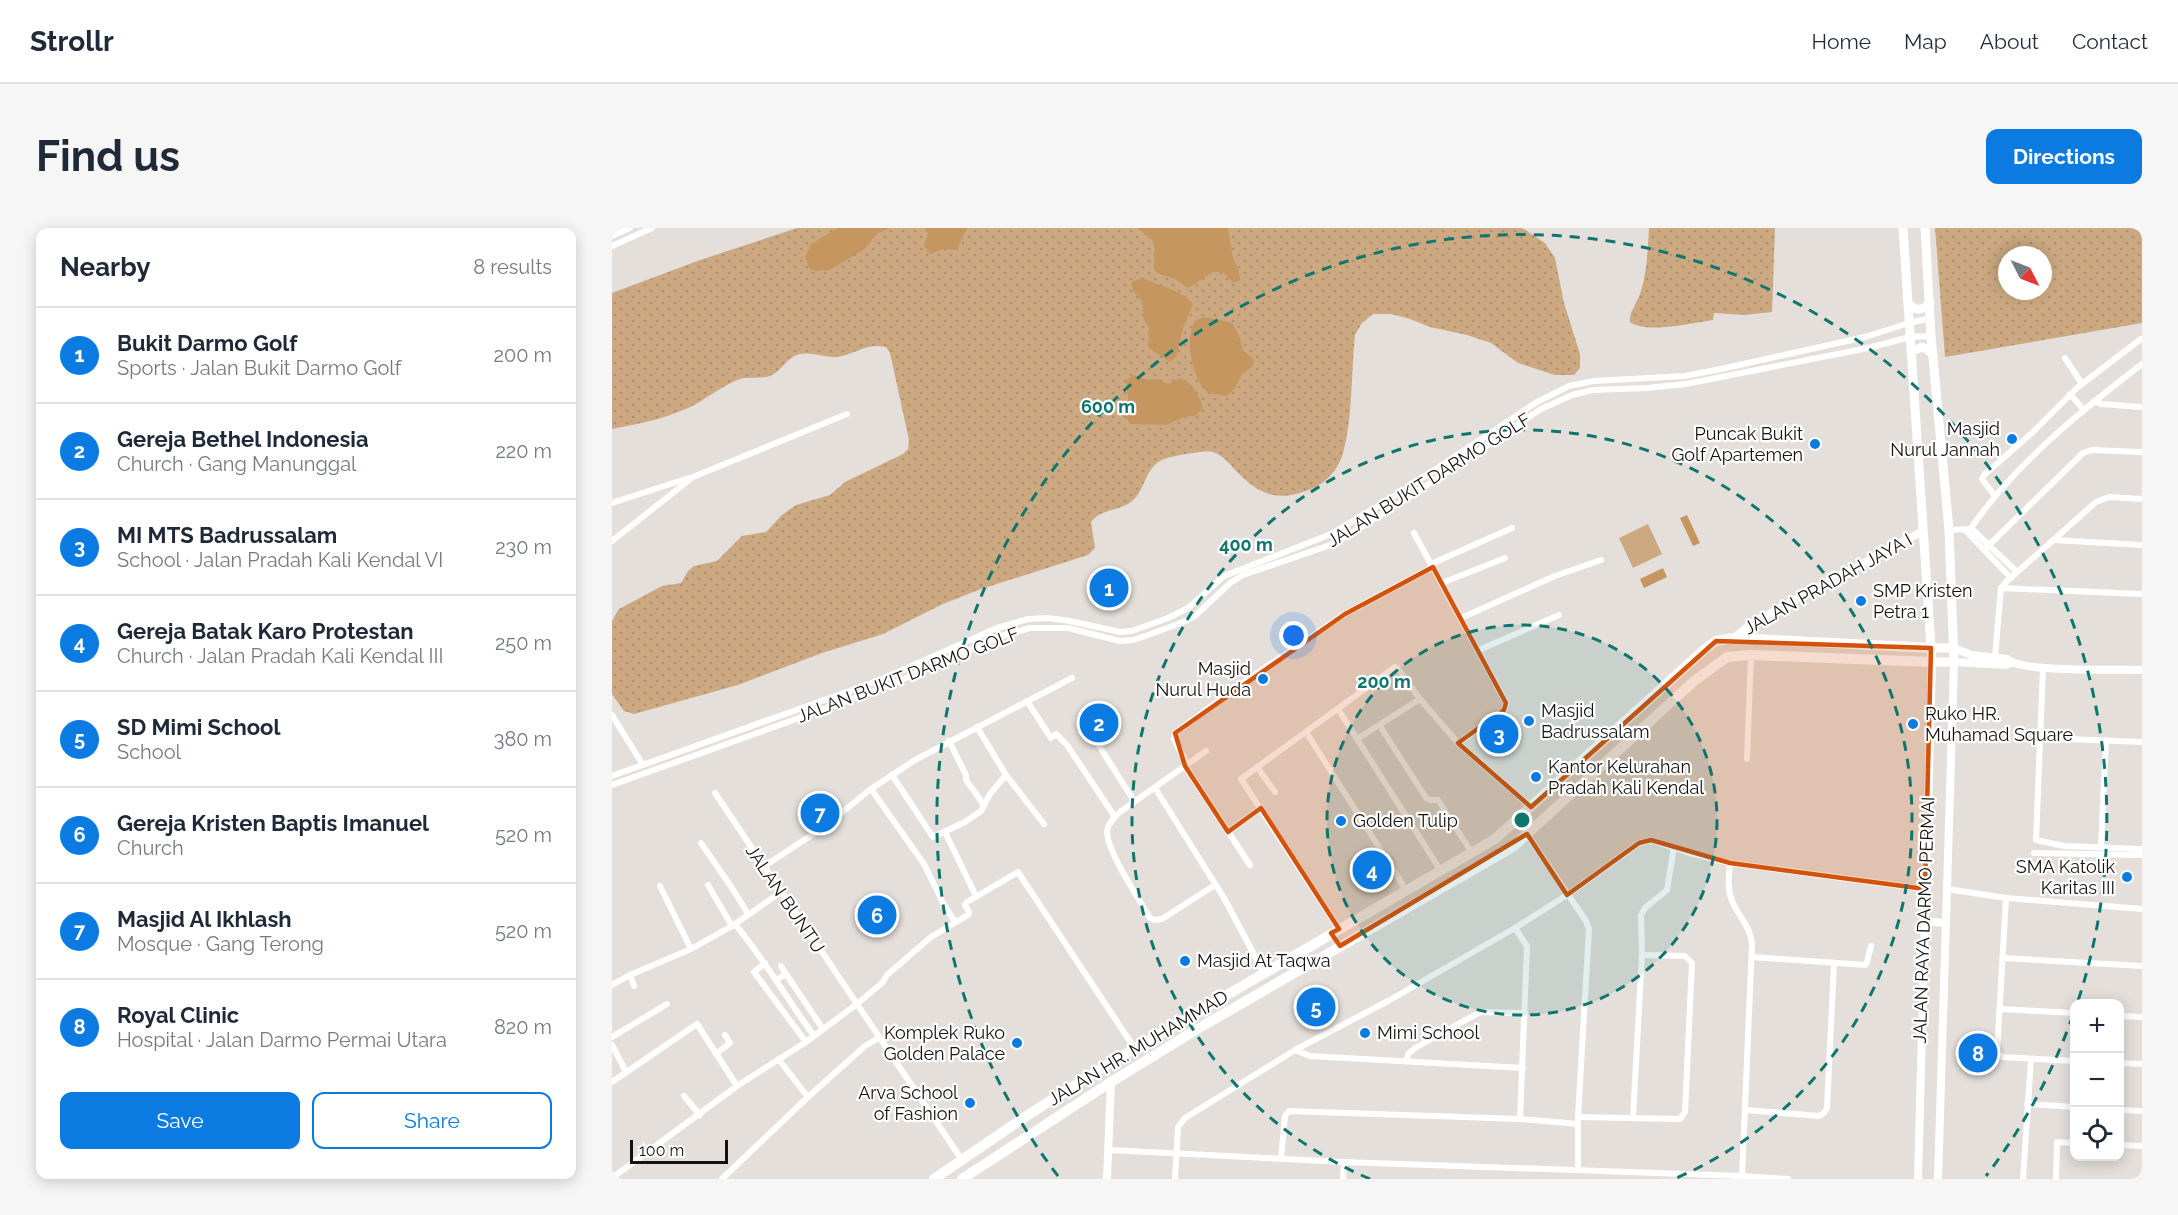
<!DOCTYPE html>
<meta charset="utf-8">
<style>
body{margin:0;font-family:Raleway,sans-serif;background:#f6f6f7;color:#1f2937}
.controls{position:absolute;right:18px;bottom:18px;display:grid;overflow:hidden;border-radius:12px;box-shadow:0 3px 15px #0003}
.controls button{width:54px;height:54px;display:grid;place-items:center;padding:0;border:0;border-bottom:2px solid #e0e1e3;background:#fff;color:#1f2937;font:30px sans-serif}
.compass{position:absolute;left:1386px;top:18px;width:54px;height:54px;border-radius:50%;background:#fff;box-shadow:0 3px 15px #0003;rotate:132deg}
.scale{position:absolute;left:18px;bottom:15px;width:98px;box-sizing:border-box;padding-left:6px;border:3px solid #141311;border-top:0;font-size:16px;line-height:21px;white-space:nowrap;color:#141311;-webkit-text-stroke:4px #fff;paint-order:stroke}
.you{position:absolute;left:682px;top:408px;width:21px;height:21px;margin:-15px;border:4px solid #fff;border-radius:50%;background:#1a73e8;box-shadow:0 0 0 9px #1a73e833}
.badge{display:grid;place-items:center;width:39px;height:39px;border-radius:50%;background:#0b7be2;color:#fff;font-size:20px;font-weight:700}
.pin{position:absolute;translate:-50% -50%;border:3px solid #fff;box-shadow:0 2px 6px #0006}
.list{margin:0;padding:0;list-style:none}
h2{display:flex;justify-content:space-between;align-items:center;height:78px;margin:0;padding:0 24px;font-size:26px}
h2 small{font-size:20px;font-weight:400;color:#747a83}
.list li{display:grid;grid-template-columns:39px 1fr auto;gap:18px;align-items:center;box-sizing:border-box;height:96px;padding:0 24px;border-top:2px solid #e0e1e3}
.list b{display:block;font-size:22px;white-space:nowrap}
.list p{margin:0;font-size:20px;white-space:nowrap;color:#747a83}
.list em{font-size:20px;font-style:normal;color:#747a83}
.actions{display:flex;gap:12px;padding:18px 24px}
.actions a{flex:1;padding:14px 0;border:2px solid #0b7be2;border-radius:12px;text-align:center;font-size:21px;color:#0b7be2}
.actions .main{background:#0b7be2;color:#fff}
.icon{flex:none;width:33px;height:33px;fill:none;stroke:currentColor;stroke-width:2;stroke-linecap:round;stroke-linejoin:round}
.map{position:relative;flex:none;width:1530px;height:951px;overflow:hidden;border-radius:12px}
header{display:flex;align-items:center;gap:36px;box-sizing:border-box;height:84px;padding:0 30px;background:#fff;border-bottom:2px solid #e0e1e3}
header strong{font-size:28px}
nav{display:flex;gap:33px;margin-inline-start:auto;font-size:21px}
.intro{display:flex;align-items:center;justify-content:space-between;box-sizing:border-box;height:144px;padding:0 36px}
h1{margin:0;font-size:42px}
.button{padding:15px 27px;border-radius:12px;background:#0b7be2;color:#fff;font-size:21px;font-weight:700}
main{display:flex;gap:36px;padding:0 36px}
aside{flex:1;background:#fff;border-radius:12px;box-shadow:0 3px 15px #0003}
.map>svg:first-child{display:block}
</style>
<header>
<strong>Strollr</strong>
<nav><a>Home</a><a>Map</a><a>About</a><a>Contact</a></nav>
</header>
<div class="intro"><h1>Find us</h1><a class="button">Directions</a></div>
<main>
<aside>
<h2>Nearby<small>8 results</small></h2>
<ul class="list">
<li><span class="badge">1</span><div><b>Bukit Darmo Golf</b><p>Sports · Jalan Bukit Darmo Golf</p></div><em>200 m</em></li>
<li><span class="badge">2</span><div><b>Gereja Bethel Indonesia</b><p>Church · Gang Manunggal</p></div><em>220 m</em></li>
<li><span class="badge">3</span><div><b>MI MTS Badrussalam</b><p>School · Jalan Pradah Kali Kendal VI</p></div><em>230 m</em></li>
<li><span class="badge">4</span><div><b>Gereja Batak Karo Protestan</b><p>Church · Jalan Pradah Kali Kendal III</p></div><em>250 m</em></li>
<li><span class="badge">5</span><div><b>SD Mimi School</b><p>School</p></div><em>380 m</em></li>
<li><span class="badge">6</span><div><b>Gereja Kristen Baptis Imanuel</b><p>Church</p></div><em>520 m</em></li>
<li><span class="badge">7</span><div><b>Masjid Al Ikhlash</b><p>Mosque · Gang Terong</p></div><em>520 m</em></li>
<li><span class="badge">8</span><div><b>Royal Clinic</b><p>Hospital · Jalan Darmo Permai Utara</p></div><em>820 m</em></li>
</ul>
<div class="actions"><a class="main">Save</a><a>Share</a></div>
</aside>
<div class="map">
<svg width="1530" height="951" viewBox="0 0 1530 951">
<defs>
<pattern id="green-dots" width="8" height="8" patternUnits="userSpaceOnUse" patternTransform="scale(1.5)"><rect width="8" height="8" fill="#cda981"/><path d="M2 2h.1M6 6h.1" fill="none" stroke="#af916e" stroke-width="1.8" stroke-linecap="round"/></pattern>
</defs>
<rect width="100%" height="100%" fill="#e4dfdb"/>
<!-- green -->
<g fill="url(#green-dots)" fill-rule="evenodd">
<path d="M185,0H910L933,15L943,30L952,75L968,126V140L962,147H943L906,135L879,115L855,107L818,99L798,91L779,86H761L750,95L743,107C739,145 741,190 731,225C726,242 715,254 699,261C663,275 648,267 622,241C617,235 610,227 601,224C592,222 561,228 552,231C532,239 534,263 519,274C507,283 488,281 479,294L483,320L476,327L369,361L331,376L271,406L210,425L126,457L22,486L12,483L0,466V393L7,381L50,358L69,355L76,343L82,338L105,333L130,308L154,304L170,287L184,277L218,267L233,254L291,226L296,221L297,212L278,125L274,119C256,115 246,124 230,128C214,132 200,122 185,127C174,131 170,142 160,147C150,152 138,148 128,151C112,156 92,173 76,180C52,191 26,196 0,201V65L88,32Z"/>
<path d="M1037,0H1163L1160,84L1133,87L1102,85L1101,92C1081,95 1033,106 1018,94C1017,83 1026,74 1029,63C1035,43 1036,21 1037,0Z"/>
<path d="M1323,0H1530V95L1333,129ZM1395,27H1431V63H1395Z"/>
</g>
<!-- pitch -->
<path fill="#cda981" d="M1036,296L1050,326L1021,340L1007,310Z"/>
<!-- water -->
<g fill="#c5965f">
<path d="M226,0H278L266,5L251,22L218,42L203,43L198,41L193,29L199,16Z"/>
<path d="M313,0H355L345,22L332,21L318,26L312,17L316,5Z"/>
<path d="M525,0H616L621,30L626,40L628,52L622,55L611,44H601L576,60L563,51L545,45L542,40L543,24L541,13Z"/>
<path d="M530,50C544,57 574,63 581,77L571,100L564,129L558,134L536,119L537,100L532,92L530,73L522,64L519,56L521,53Z"/>
<path d="M592,89L620,95L626,105L631,122L642,132L641,138L630,146L623,160L615,168L596,165C580,150 572,112 583,93Z"/>
<path d="M522,147L535,152L547,151L556,156L568,150C581,154 587,168 591,180L583,188L572,189L554,197L520,196C510,188 514,184 516,174C517,167 514,160 514,153Z"/>
<path d="M1075,287L1088,315L1081,318L1068,290Z"/>
<path d="M1051,340L1055,349L1032,360L1028,351Z"/>
</g>
<g fill="none" stroke-linecap="round" stroke-linejoin="round">
<!-- minor -->
<g stroke="#fff" stroke-width="6">
<path d="M0,8L18,0"/>
<path d="M0,18L40,0"/>
<path d="M1453,130L1470,156"/>
<path d="M1458,166L1471,181"/>
<path d="M1482,173L1489,176L1530,179"/>
<path d="M1383,268L1370,251L1372,247L1421,204L1466,159L1529,111"/>
<path d="M0,275L77,250"/>
<path d="M1359,300C1403,236 1469,183 1530,136"/>
<path d="M1359,300L1405,344"/>
<path d="M1337,302L1356,301"/>
<path d="M1353,302L1399,350"/>
<path d="M802,305L894,475L892,482L846,515"/>
<path d="M1442,312L1530,317"/>
<path d="M0,313L81,249L235,186"/>
<path d="M1372,322L1471,225L1480,222L1530,224"/>
<path d="M819,336L900,300"/>
<path d="M830,355L893,330"/>
<path d="M1389,360L1530,366"/>
<path d="M849,390L943,348L989,332"/>
<path d="M867,422L947,387"/>
<path d="M1383,429L1389,360L1394,354L1484,274L1497,269L1530,271"/>
<path d="M1431,440L1424,612L1452,618L1530,621"/>
<path d="M415,473L439,510L444,506L455,517L503,589"/>
<path d="M726,481L829,643"/>
<path d="M0,487L31,537"/>
<path d="M472,494L522,573"/>
<path d="M768,498L814,570L818,572H826L860,625"/>
<path d="M365,499L394,547L432,596"/>
<path d="M694,504L794,662"/>
<path d="M1429,510L1530,514"/>
<path d="M745,511L808,471"/>
<path d="M337,513L354,547V552L372,577"/>
<path d="M594,523L508,584C503,589 496,595 495,603C495,624 527,671 538,690L542,692L550,691L603,657"/>
<path d="M1135,531L1139,427"/>
<path d="M575,536L562,511L563,505L636,451L733,386L821,339"/>
<path d="M573,538L638,637"/>
<path d="M645,539L663,564"/>
<path d="M280,547L321,609L353,594L369,583L378,566L394,547"/>
<path d="M0,548L268,452L385,400L416,391L436,390L458,393L508,404L520,403L556,390L576,380L612,348L719,306L791,263L925,174L957,158L982,153L1073,148L1109,141L1253,109L1297,95L1319,90"/>
<path d="M0,557L271,460L390,408L418,400H456L508,413L521,412L536,407L574,393L583,388L618,355L631,347L724,315L796,270L929,181L960,167L981,162L1035,160L1074,156L1256,120L1298,109L1319,108"/>
<path d="M543,560L612,670L652,745"/>
<path d="M259,561L312,636L332,677L343,694"/>
<path d="M103,565L350,932"/>
<path d="M333,604L364,668"/>
<path d="M616,604L649,580"/>
<path d="M915,606L974,693L977,701L966,889V941"/>
<path d="M89,615L120,660L136,686"/>
<path d="M1489,619L1494,512"/>
<path d="M1422,625L1530,627"/>
<path d="M1118,635C1117,648 1115,661 1120,673C1126,687 1139,700 1140,716L1130,948"/>
<path d="M151,639L212,599L259,561L303,532L460,450"/>
<path d="M96,657L120,698"/>
<path d="M48,658L79,721"/>
<path d="M1335,661L1394,670L1530,681"/>
<path d="M1394,670L1385,825L1390,829L1462,833"/>
<path d="M123,696C152,731 175,771 202,808"/>
<path d="M903,700L915,718L908,891"/>
<path d="M727,701L629,551L783,439L786,441L808,471L846,515L919,579"/>
<path d="M1140,729L1253,737L1255,734L1259,718"/>
<path d="M1391,730L1530,738"/>
<path d="M153,735L142,744L194,814"/>
<path d="M169,738L174,746"/>
<path d="M164,752L174,746L211,801"/>
<path d="M0,757L18,747"/>
<path d="M22,758L18,747L79,721L120,698L169,664"/>
<path d="M1388,781L1462,785"/>
<path d="M1508,788L1530,789"/>
<path d="M0,809L55,776"/>
<path d="M0,817L14,844"/>
<path d="M683,822L698,828L911,840"/>
<path d="M104,826L118,815L113,807"/>
<path d="M167,832L196,869"/>
<path d="M795,833L796,826L803,820L868,784L913,785"/>
<path d="M1508,835L1530,836"/>
<path d="M0,854L85,796L125,858"/>
<path d="M72,868L88,887"/>
<path d="M1415,876L1462,879"/>
<path d="M1134,882L1207,888L1212,885L1215,880L1222,736"/>
<path d="M1508,882L1530,883"/>
<path d="M966,889L1068,891L1073,884L1080,735L1073,728L1030,727"/>
<path d="M1021,889L1030,727L1029,687L1033,680L1055,662L1062,619"/>
<path d="M1508,917L1530,918"/>
<path d="M497,922L732,934L1130,948L1176,951"/>
<path d="M669,930L673,888L677,883L908,891L966,896"/>
<path d="M0,950L125,858L194,814L245,776L270,755L275,747L319,709L356,687L357,684L353,677L355,674L406,644L523,821"/>
<path d="M110,951L196,869L253,818L268,809"/>
<path d="M563,951L566,899L573,890L683,822L776,773L903,700L955,667L1027,615L1039,612L1077,625L1118,635L1313,661"/>
<path d="M731,951L732,934"/>
<path d="M1411,951L1419,831"/>
<path d="M1444,951L1445,914L1462,915"/>
</g>
<!-- tertiary -->
<g stroke="#fff" stroke-width="8">
<path d="M1122,410L1140,395L1311,303"/>
<path d="M1342,420L1359,427L1395,431C1410,445 1505,441 1530,442"/>
<path d="M1312,693L1334,695"/>
<path d="M495,951L499,854"/>
<path d="M1306,951L1320,434"/>
<path d="M1326,951L1342,434L1394,437L1399,435"/>
</g>
<!-- secondary -->
<g stroke="#fff" stroke-width="9">
<path d="M1291,0L1320,434H1342L1337,302L1319,108L1313,0"/>
<path d="M1296,75C1303,83 1311,84 1318,74"/>
<path d="M1299,124L1310,119L1315,121L1321,127"/>
<path d="M1319,420H1342"/>
</g>
<!-- primary -->
<g stroke="#fff" stroke-width="10">
<path d="M322,951L416,887L498,835L883,611L1092,422L1104,413L1122,410L1319,420"/>
<path d="M350,951L499,854L587,800L901,619L1081,454L1115,429L1139,427L1320,434"/>
</g>
</g>
<!-- marked area -->
<path fill="#d3520c" fill-opacity="0.2" stroke="#d3520c" stroke-width="4.5" stroke-linejoin="round" d="M821,339L894,475L892,482L846,515L919,579L1104,413L1319,420L1313,661L1118,635L1039,612L1027,615L955,667L915,606L728,718L719,705L727,701L649,580L616,604L573,538L563,505L733,386Z"/>
<!-- distance rings -->
<circle cx="910" cy="592" r="195" fill="#0f766e" fill-opacity=".12"/>
<g fill="none" stroke="#0f766e" stroke-width="3" stroke-dasharray="10 8">
<circle cx="910" cy="592" r="195"/>
<path d="M758 951A390 390 0 1 1 1062 951"/>
<path d="M1461 787A585 585 0 0 1 1374 948M446 948A585 585 0 1 1 1466 773"/>
</g>
<!-- markers -->
<g fill="#0b7be2" stroke="#fff" stroke-width="2">
<circle cx="1400" cy="211" r="6"/>
<circle cx="1203" cy="216" r="6"/>
<circle cx="1249" cy="373" r="6"/>
<circle cx="651" cy="451" r="6"/>
<circle cx="917" cy="493" r="6"/>
<circle cx="1301" cy="496" r="6"/>
<circle cx="924" cy="549" r="6"/>
<circle cx="729" cy="593" r="6"/>
<circle cx="1515" cy="649" r="6"/>
<circle cx="573" cy="733" r="6"/>
<circle cx="753" cy="805" r="6"/>
<circle cx="405" cy="815" r="6"/>
<circle cx="358" cy="875" r="6"/>
</g>
<g text-anchor="middle" stroke-width="4.5" stroke-linejoin="round" paint-order="stroke">
<!-- poi labels -->
<g font-size="18" fill="#141311" stroke="#fff" text-anchor="start">
<text x="1388" y="207" text-anchor="end">Masjid<tspan x="1388" dy="21">Nurul Jannah</tspan></text>
<text x="1191" y="212" text-anchor="end">Puncak Bukit<tspan x="1191" dy="21">Golf Apartemen</tspan></text>
<text x="1261" y="369">SMP Kristen<tspan x="1261" dy="21">Petra 1</tspan></text>
<text x="639" y="447" text-anchor="end">Masjid<tspan x="639" dy="21">Nurul Huda</tspan></text>
<text x="929" y="489">Masjid<tspan x="929" dy="21">Badrussalam</tspan></text>
<text x="1313" y="492">Ruko HR.<tspan x="1313" dy="21">Muhamad Square</tspan></text>
<text x="936" y="545">Kantor Kelurahan<tspan x="936" dy="21">Pradah Kali Kendal</tspan></text>
<text x="741" y="599">Golden Tulip</text>
<text x="1503" y="645" text-anchor="end">SMA Katolik<tspan x="1503" dy="21">Karitas III</tspan></text>
<text x="585" y="739">Masjid At Taqwa</text>
<text x="393" y="811" text-anchor="end">Komplek Ruko<tspan x="393" dy="21">Golden Palace</tspan></text>
<text x="765" y="811">Mimi School</text>
<text x="346" y="871" text-anchor="end">Arva School<tspan x="346" dy="21">of Fashion</tspan></text>
</g>
<!-- street labels -->
<g font-size="18" fill="#141311" stroke="#fff">
<text transform="translate(817 252) rotate(-32)" y="6">JALAN BUKIT DARMO GOLF</text>
<text transform="translate(1216 356) rotate(-29)" y="6">JALAN PRADAH JAYA I</text>
<text transform="translate(296 447) rotate(-21)" y="6">JALAN BUKIT DARMO GOLF</text>
<text transform="translate(173 671) rotate(56)" y="6">JALAN BUNTU</text>
<text transform="translate(1312 692) rotate(-88)" y="6">JALAN RAYA DARMO PERMAI</text>
<text transform="translate(526 820) rotate(-31)" y="6">JALAN HR. MUHAMMAD</text>
</g>
</g>
<circle cx="910" cy="592" r="9" fill="#0f766e" stroke="#fff" stroke-width="3"/>
<g font-size="18" text-anchor="middle" font-weight="bold" fill="#0f766e" stroke="#fff" stroke-width="4.5" stroke-linejoin="round" paint-order="stroke">
<text x="496" y="185">600 m</text>
<text x="634" y="323">400 m</text>
<text x="772" y="460">200 m</text>
</g>
</svg>
<div class="controls">
<button>+</button>
<button>−</button>
<button><svg class="icon" aria-label="locate" viewBox="0 0 24 24"><circle cx="12" cy="12" r="6"/><path d="M12 2v4M12 18v4M2 12h4M18 12h4"/></svg></button>
</div>
<svg class="compass" viewBox="-18 -18 36 36"><path d="M0-13l5 13h-10z" fill="#e53935"/><path d="M0 13l5-13h-10z" fill="#747a83"/></svg>
<div class="scale">100 m</div>
<div class="you"></div>
<div class="pin badge" style="left:497px;top:360px">1</div>
<div class="pin badge" style="left:487px;top:495px">2</div>
<div class="pin badge" style="left:887px;top:506px">3</div>
<div class="pin badge" style="left:760px;top:642px">4</div>
<div class="pin badge" style="left:704px;top:779px">5</div>
<div class="pin badge" style="left:265px;top:687px">6</div>
<div class="pin badge" style="left:208px;top:585px">7</div>
<div class="pin badge" style="left:1366px;top:825px">8</div>
</div>
</main>
